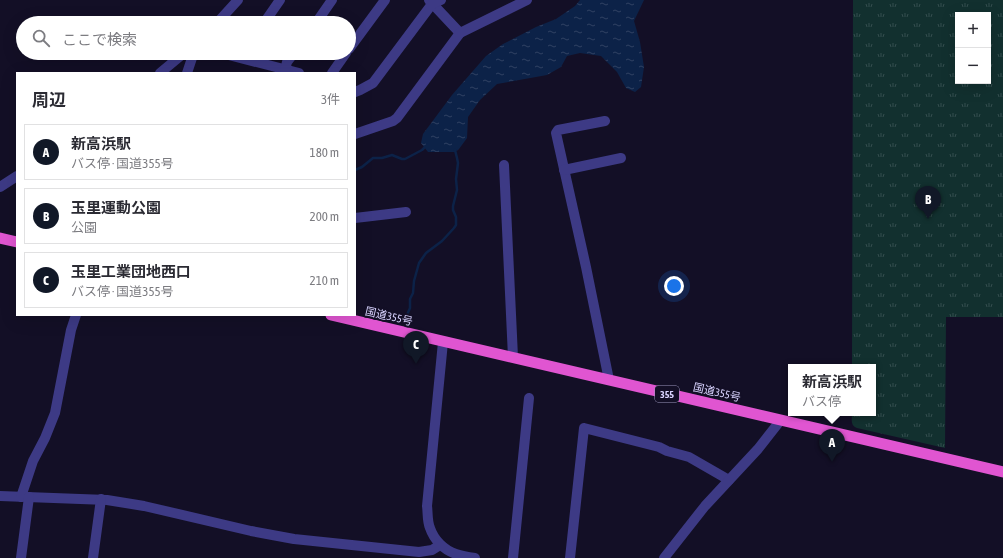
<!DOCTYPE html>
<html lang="ja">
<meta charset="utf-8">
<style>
body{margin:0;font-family:"Asap Condensed","Noto Sans JP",sans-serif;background:#f2f2f3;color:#2b2b33}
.controls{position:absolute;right:12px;top:12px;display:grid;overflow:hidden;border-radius:0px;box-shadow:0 4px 16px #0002}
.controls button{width:36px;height:36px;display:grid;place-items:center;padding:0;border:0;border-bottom:1px solid #e1e1e2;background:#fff;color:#2b2b33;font:20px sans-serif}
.you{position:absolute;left:674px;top:286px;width:14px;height:14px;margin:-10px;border:3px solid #fff;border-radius:50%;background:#1a73e8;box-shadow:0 0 0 6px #1a73e833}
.badge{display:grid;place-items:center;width:26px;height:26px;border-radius:50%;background:#111827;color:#fff;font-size:13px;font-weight:700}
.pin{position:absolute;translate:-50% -33px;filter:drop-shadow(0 1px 2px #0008)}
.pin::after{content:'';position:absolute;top:21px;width:14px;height:12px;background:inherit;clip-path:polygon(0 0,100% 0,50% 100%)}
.popup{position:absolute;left:788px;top:364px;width:88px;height:52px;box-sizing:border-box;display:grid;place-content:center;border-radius:0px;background:#fff;filter:drop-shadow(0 1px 3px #0005);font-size:13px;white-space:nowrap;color:#7c7c81}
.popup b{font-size:15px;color:#2b2b33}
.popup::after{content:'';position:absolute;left:50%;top:100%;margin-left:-8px;border:8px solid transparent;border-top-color:#fff}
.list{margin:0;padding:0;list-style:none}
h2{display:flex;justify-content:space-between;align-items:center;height:52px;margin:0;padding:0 16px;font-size:17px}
h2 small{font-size:13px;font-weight:400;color:#7c7c81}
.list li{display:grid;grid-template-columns:26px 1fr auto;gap:12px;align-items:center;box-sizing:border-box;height:56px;margin:0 8px 8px;padding:0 8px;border:1px solid #e1e1e2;border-radius:0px}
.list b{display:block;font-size:15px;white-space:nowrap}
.list p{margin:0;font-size:13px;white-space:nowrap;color:#7c7c81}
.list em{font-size:13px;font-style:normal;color:#7c7c81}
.icon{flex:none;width:22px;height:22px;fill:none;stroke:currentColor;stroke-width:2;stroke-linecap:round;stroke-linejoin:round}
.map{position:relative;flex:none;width:1003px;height:558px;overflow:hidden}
.search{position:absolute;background:#fff;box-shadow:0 4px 16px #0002;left:16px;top:16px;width:340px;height:44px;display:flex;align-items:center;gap:10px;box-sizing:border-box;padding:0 14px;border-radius:22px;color:#7c7c81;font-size:15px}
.panel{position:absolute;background:#fff;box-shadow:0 4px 16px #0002;left:16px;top:72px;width:340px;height:244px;border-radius:0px}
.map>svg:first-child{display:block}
</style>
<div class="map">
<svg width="1003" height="558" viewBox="0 0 1003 558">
<defs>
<pattern id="grass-tufts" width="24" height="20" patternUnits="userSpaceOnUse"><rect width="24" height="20" fill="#12302f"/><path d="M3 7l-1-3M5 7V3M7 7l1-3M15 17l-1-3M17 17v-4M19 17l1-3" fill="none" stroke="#344d4e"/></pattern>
<pattern id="water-ripples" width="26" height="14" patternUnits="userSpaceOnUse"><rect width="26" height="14" fill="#0c2248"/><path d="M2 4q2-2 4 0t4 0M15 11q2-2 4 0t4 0" fill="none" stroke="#2f4163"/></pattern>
</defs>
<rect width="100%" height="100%" fill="#130f26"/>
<!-- grass -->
<path fill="url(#grass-tufts)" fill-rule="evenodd" d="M853,0H1003V317H946L945,448L857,428C850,425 852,419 852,413H873V367H852ZM958,15H988V81H958Z"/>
<!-- water -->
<path fill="url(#water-ripples)" d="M580,0H644L634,21L640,42L644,67L641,87L635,92L626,88L617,72L601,56L580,53L567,56L561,67L547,75L497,84L480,100L468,117L467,138L459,149L455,152H428L421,143L423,134L452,95L486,56L503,44L536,27L556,19L575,6Z"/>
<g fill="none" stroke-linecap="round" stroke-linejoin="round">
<!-- stream -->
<g stroke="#0c2248" stroke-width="2.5">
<path d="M355,170L362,167L373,158H382L392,155L402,159H405L422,150L427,145"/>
<path d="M404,322L410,308V299L413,293L414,281L419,263L426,253L442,241L454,228L456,225V217L453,210V206L457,190L456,179L458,163L457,158L455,150"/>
</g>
<!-- minor -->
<g stroke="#3d3a85" stroke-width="10">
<path d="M429,0L460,33"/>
<path d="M264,23L280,0"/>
<path d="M316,23L332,0"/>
<path d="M349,49L385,0"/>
<path d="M221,53L299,73"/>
<path d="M285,70L287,62L294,53"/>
<path d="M187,73L192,58L193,53"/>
<path d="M332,73L346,53"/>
<path d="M355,92L360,90L373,83L432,4L441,0"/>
<path d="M605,121L558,130L556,133L586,267L609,380"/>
<path d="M355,134L393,121L397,118L460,33L527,0"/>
<path d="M504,165L513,357"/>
<path d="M564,170L621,158"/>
<path d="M355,218L406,212"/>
<path d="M0,496L107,500L144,506L251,531L294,539L419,552L432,550L440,545"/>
<path d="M21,497L33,461L45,438L55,413L71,330L76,315"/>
<path d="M21,558L29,497"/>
<path d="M93,558L101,499"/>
<path d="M513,558L529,398"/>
<path d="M570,558L584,428L659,447L667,451L689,457L729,480"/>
<path d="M664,558L705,506L758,449L780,421"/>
</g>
<!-- tertiary -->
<g stroke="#3d3a85" stroke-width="10">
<path d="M217,23L238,0"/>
<path d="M160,73L184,53"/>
<path d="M0,187L17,176"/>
<path d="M443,342L427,506C428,513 427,521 430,528C434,540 444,550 456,554C462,556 468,557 475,558"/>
</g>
<!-- trunk -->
<g stroke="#e055d1" stroke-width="11">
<path d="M0,238L17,242"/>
<path d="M331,315L1003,472"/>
</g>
</g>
<g text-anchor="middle" stroke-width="4" stroke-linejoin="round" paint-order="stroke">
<!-- shield labels -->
<rect fill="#130f26" stroke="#9e99be" stroke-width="1" x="655" y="386" width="24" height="16" rx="3"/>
<g font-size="10" font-weight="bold" fill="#d9d4ff">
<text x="667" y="398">355</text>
</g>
<!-- street labels -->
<g font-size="11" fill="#d9d4ff" stroke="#130f26">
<text transform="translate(389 316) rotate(13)" y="4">国道355号</text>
<text transform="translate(717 392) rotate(13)" y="4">国道355号</text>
</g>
</g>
</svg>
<div class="controls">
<button>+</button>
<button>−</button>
</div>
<div class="you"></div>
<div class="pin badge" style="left:832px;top:462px">A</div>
<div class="popup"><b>新高浜駅</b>バス停</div>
<div class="pin badge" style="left:928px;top:219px">B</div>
<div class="pin badge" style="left:416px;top:364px">C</div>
<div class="search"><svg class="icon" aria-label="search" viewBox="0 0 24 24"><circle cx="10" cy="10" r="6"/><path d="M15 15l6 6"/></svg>ここで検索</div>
<section class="panel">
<h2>周辺<small>3件</small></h2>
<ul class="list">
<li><span class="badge">A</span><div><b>新高浜駅</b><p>バス停 · 国道355号</p></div><em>180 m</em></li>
<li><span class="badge">B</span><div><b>玉里運動公園</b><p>公園</p></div><em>200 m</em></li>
<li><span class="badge">C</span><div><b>玉里工業団地西口</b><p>バス停 · 国道355号</p></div><em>210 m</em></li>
</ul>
</section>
</div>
